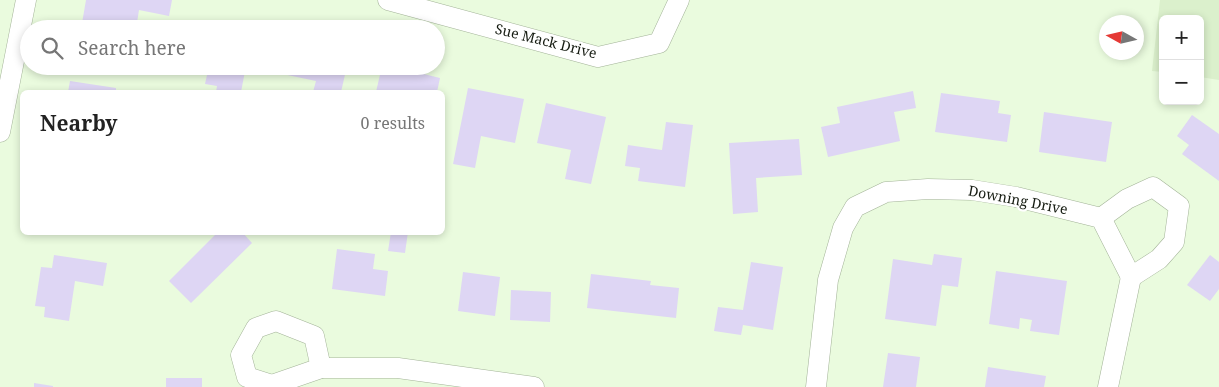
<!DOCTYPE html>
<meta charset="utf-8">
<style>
body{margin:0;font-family:"Noto Serif",serif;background:#f2f2f2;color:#222}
.controls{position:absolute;right:15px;top:15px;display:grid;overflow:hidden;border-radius:8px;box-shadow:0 2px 8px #0003}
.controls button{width:45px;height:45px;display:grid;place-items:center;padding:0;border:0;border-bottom:1px solid #e0e0e0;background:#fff;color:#222;font:25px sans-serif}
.compass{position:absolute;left:1099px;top:15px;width:45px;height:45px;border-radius:50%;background:#fff;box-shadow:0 2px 8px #0003;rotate:278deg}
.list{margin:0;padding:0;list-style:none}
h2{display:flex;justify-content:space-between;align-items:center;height:65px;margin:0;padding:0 20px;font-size:21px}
h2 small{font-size:16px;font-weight:400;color:#767676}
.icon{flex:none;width:28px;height:28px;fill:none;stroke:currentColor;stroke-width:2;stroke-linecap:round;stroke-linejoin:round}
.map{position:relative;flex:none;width:1219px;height:387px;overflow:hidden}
.search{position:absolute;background:#fff;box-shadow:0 2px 8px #0003;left:20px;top:20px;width:425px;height:55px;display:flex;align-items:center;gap:12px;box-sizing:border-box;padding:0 18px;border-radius:28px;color:#767676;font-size:19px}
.panel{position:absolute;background:#fff;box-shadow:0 2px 8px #0003;left:20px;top:90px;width:425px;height:145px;border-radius:8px}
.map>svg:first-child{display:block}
</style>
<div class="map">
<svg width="1219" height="387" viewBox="0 0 1219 387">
<rect width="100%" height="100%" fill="#eafbde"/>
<!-- built -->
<path fill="#dbf0cc" d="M1160,0H1219V80L1200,77V19H1163V72L1152,71Z"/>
<!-- building -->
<g fill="#ded6f4">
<path d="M86,0H172L169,16L139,10L136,29H81Z"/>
<path d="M198,24L215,26V29H197Z"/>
<path d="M209,66H246L241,92H216L217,86L205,84Z"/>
<path d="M274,66H347L341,92H313L316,81L273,72Z"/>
<path d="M382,66H391L440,78L437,92H376Z"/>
<path d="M70,81L116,88V92H68Z"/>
<path d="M468,88L524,99L515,143L481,136L475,168L453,164Z"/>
<path d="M913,91L916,108L894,112L900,141L828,157L821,127L840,123L837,107Z"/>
<path d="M941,93L1000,101L998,113L1011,115L1007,142L935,132Z"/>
<path d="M546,103L606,117L591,184L565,179L571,150L537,143Z"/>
<path d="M1044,112L1112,122L1106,162L1039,152Z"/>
<path d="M1192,115L1219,134V181L1182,154L1189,145L1177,136Z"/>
<path d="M666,122L693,125L685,187L638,181L640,168L625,166L628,145L662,150Z"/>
<path d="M799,139L802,175L756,178L758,212L733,214L729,143Z"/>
<path d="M218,232H242L252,243L191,303L169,281Z"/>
<path d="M391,232H408L405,253L388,251Z"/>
<path d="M337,249L375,254L373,269L388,271L385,296L332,289Z"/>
<path d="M934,254L962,258L958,287L942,285L936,326L885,319L893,259L932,265Z"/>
<path d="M54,255L107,263L103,286L75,281L69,321L44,317L45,307L35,306L41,267L52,268Z"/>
<path d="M1210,255L1219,262V289L1210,301L1187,285Z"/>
<path d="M751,262L783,267L773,330L743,325L741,335L714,331L718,307L743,310Z"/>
<path d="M996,271L1067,281L1059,335L1030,331L1032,320L1020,318L1019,329L989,324Z"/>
<path d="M463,272L500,277L495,316L458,311Z"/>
<path d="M591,274L651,281L650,285L679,288L676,318L587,308Z"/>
<path d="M511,290L551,292L550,322L510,320Z"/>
<path d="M888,353L920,357L916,387H883Z"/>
<path d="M988,367L1046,376L1044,387H985Z"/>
<rect x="166" y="378" width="36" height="9"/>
<path d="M34,383L53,386V387H34Z"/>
</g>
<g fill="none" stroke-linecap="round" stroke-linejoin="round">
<!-- minor casing -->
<g stroke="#a3b398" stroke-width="21">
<g id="minor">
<path d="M388,0L598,57L659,43L679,0"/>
<path d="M0,132L26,0"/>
<path d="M1101,218L1127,199L1153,187L1179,206L1174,242L1159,259L1131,277"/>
<path d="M272,385L247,377L241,355L256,328L276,321L314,336L321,368"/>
<path d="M271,387L272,385L321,368H398L534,387"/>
<path d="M816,387L828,280L843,228L855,207L886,192L928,189L972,190L1016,197L1101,218L1131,277"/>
<path d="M1108,387L1131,277"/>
</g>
</g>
<!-- minor -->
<use href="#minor" stroke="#fff" stroke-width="20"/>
</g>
<g text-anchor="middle" stroke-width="4.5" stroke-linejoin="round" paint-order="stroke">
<!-- street labels -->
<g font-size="14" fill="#161c12" stroke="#fff">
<text transform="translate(546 41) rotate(14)" y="5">Sue Mack Drive</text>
<text transform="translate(1018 200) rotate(11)" y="5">Downing Drive</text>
</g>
</g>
</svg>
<div class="controls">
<button>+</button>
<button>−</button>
</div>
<svg class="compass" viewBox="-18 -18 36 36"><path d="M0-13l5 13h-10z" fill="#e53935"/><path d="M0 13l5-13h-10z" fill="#767676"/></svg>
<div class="search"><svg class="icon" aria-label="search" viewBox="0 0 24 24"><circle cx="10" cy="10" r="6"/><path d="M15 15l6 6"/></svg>Search here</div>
<section class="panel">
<h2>Nearby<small>0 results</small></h2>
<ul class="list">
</ul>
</section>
</div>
